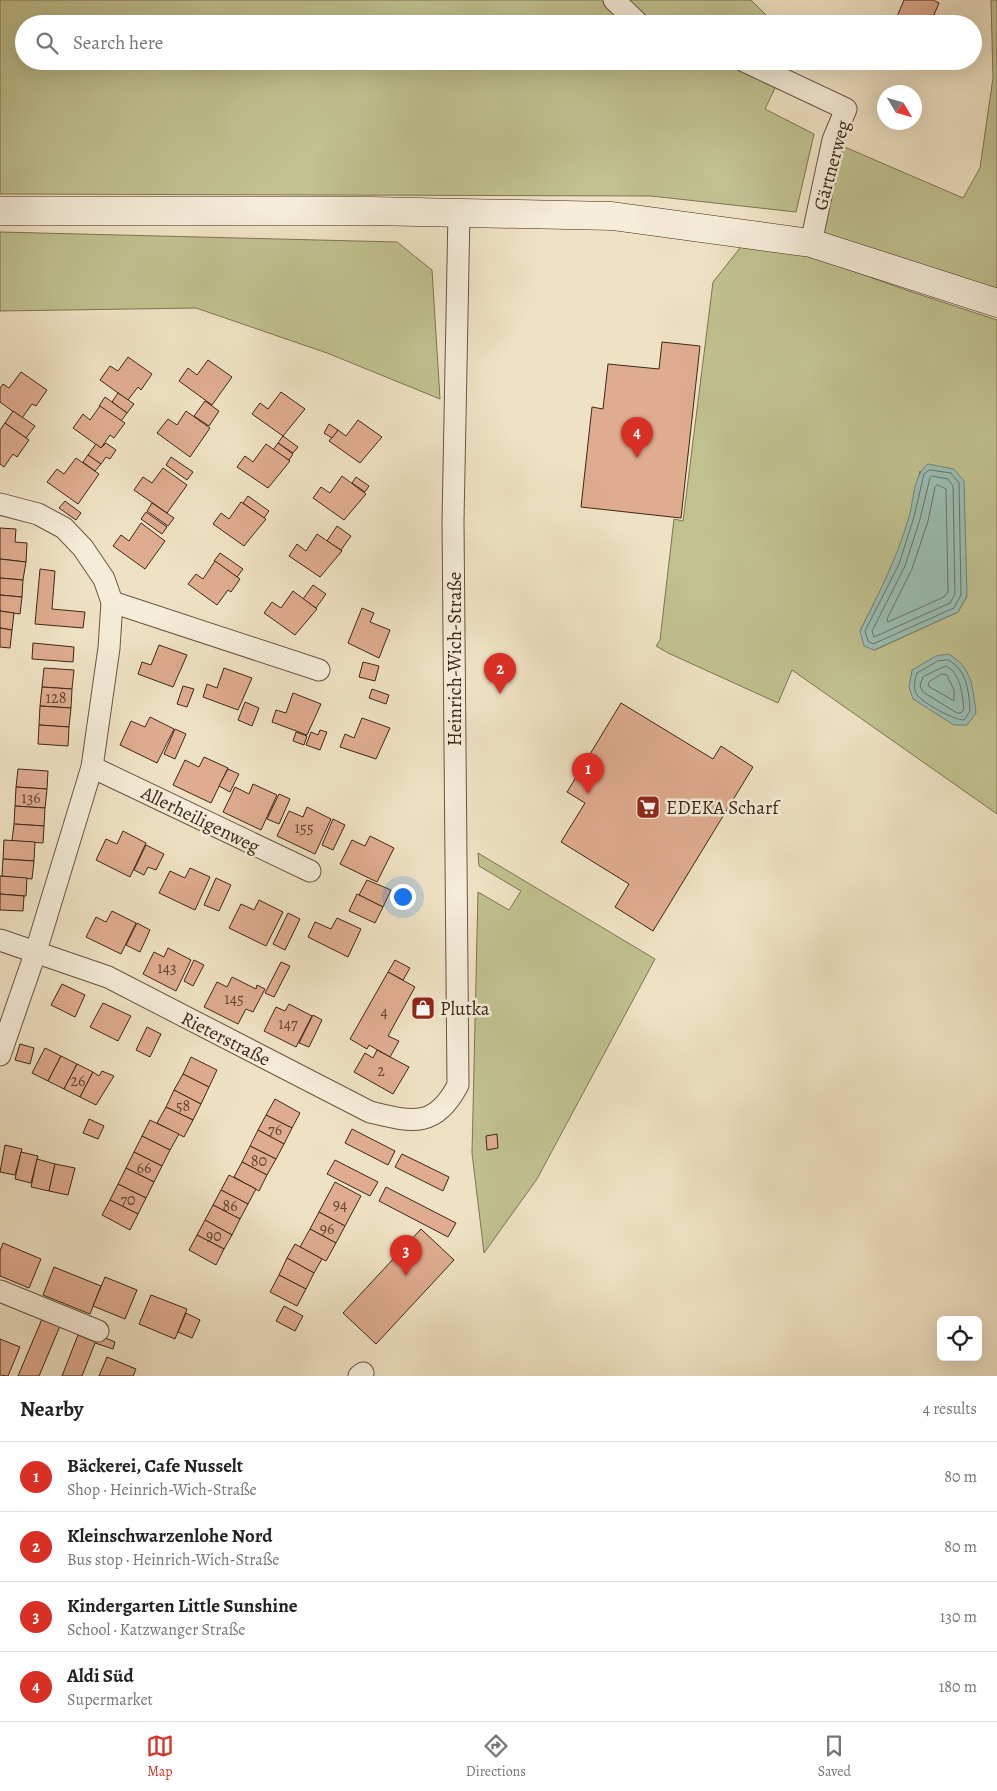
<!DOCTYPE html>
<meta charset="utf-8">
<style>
body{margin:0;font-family:Alegreya,serif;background:#f2f2f2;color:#222}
.controls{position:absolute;right:15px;bottom:15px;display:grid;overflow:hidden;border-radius:8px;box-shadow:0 5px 20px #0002}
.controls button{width:45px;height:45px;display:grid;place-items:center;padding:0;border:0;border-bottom:1px solid #e0e0e0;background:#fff;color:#222;font:25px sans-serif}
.compass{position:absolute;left:877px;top:85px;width:45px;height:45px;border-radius:50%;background:#fff;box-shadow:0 5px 20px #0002;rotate:128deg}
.you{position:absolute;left:402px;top:896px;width:18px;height:18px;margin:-12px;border:4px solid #fff;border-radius:50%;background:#1a73e8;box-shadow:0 0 0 8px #1a73e833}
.badge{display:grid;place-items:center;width:32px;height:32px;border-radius:50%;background:#d93025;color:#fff;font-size:16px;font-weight:700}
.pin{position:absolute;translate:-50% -41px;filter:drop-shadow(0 1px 2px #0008)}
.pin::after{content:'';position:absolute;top:26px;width:18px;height:15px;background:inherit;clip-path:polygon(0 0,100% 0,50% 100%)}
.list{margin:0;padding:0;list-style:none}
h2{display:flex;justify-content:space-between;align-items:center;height:65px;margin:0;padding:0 20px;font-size:21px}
h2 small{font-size:16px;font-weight:400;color:#767676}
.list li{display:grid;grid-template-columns:32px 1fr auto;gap:15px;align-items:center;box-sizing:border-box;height:70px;padding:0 20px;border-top:1px solid #e0e0e0}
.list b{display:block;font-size:19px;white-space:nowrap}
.list p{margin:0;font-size:16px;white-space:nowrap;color:#767676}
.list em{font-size:16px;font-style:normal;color:#767676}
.icon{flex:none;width:28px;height:28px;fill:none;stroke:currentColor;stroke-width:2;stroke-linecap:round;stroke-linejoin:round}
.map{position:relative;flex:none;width:997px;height:1376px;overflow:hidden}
.search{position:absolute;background:#fff;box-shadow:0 5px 20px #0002;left:15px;right:15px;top:15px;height:55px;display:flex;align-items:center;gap:12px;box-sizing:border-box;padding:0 18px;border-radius:28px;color:#767676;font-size:19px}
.sheet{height:345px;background:#fff}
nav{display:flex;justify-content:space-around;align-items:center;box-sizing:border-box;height:70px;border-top:1px solid #e0e0e0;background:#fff;font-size:14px;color:#767676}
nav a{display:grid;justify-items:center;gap:2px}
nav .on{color:#d93025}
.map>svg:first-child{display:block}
</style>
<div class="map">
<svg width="997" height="1376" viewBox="0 0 997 1376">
<rect width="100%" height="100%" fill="#efe2c4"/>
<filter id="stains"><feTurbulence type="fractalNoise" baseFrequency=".004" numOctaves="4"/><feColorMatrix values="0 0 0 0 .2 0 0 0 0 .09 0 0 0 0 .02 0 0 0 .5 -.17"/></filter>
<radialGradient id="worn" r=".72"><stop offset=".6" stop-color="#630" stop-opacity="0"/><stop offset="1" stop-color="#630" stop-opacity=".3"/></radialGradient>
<!-- green -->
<g fill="#c0c18f" stroke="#7f7454" fill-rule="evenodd">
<path d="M0,0H751L775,24H24V61H788L765,109L814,134L796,212L651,196L0,194Z"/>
<path d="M991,0H997V290L821,234L840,145L963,198L980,168L993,78Z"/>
<path d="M0,232L397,242L432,270L440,399L327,353L196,308L0,311Z"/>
<path d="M744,243L803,253L909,291L997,320V814L792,670L778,703L668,653L656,646L660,640L674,519L683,521L713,282ZM920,471L967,596L958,612L875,650L860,631L895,562L910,516Z"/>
<path d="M478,853L655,959L537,1179L484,1253L472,1153L478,892L509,910L521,891L479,866Z"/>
</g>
<!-- water -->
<g fill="#9abeb4" stroke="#758276">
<path d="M928,464L954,469L964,481L967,596L958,612L874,650L864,646L860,631C879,593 897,558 909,517C914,499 913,476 928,464Z"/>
<path d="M948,654C972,666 973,688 976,713L967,725H954L913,699L909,687L912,670L936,656Z"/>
</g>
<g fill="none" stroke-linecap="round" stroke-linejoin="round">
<!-- shore -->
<g stroke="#6c7266" stroke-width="1">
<path d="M930,470L951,473L959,483L961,595L954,608L873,644L868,641L865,631L899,564L914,517L924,474Z"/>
<path d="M932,476L948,479L953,486L955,594L950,603L874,637L872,631L905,566L920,519L930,478Z"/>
<path d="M938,485L946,489L948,592L944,597L888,622L887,619L912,569L928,521L935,487Z"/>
<path d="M948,660C967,669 969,692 970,711L964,720C954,720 925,704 918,696C912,689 915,680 917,673L938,661Z"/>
<path d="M946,666C961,673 962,694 964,709L961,713H957L923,692L920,686L923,677Z"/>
<path d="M942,674L947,675L954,690V701L928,686L929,682Z"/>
</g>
</g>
<!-- building -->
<g fill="#dfac8f" stroke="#3e2718">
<path d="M904,0H933L939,3L930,24H894Z"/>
<path d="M662,342L700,346L681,518L581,507L592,407L603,409L608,364L659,369Z"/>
<path d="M128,357L152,374L141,390L138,387L128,400L100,380L110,366L118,371Z"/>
<path d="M208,360L232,377L212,405L179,381L188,368L197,375Z"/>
<path d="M21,372L47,390L36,406L32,404L22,418L0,402V388L3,384L9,388Z"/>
<path d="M281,392L305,409L283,436L252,414L260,403L268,409Z"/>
<path d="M118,393L134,404L127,413L112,402Z"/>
<path d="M105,397L127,413L121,421L99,406Z"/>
<path d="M205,401L219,411L209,426L194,416Z"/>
<path d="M100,406L125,423L114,438L110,435L101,448L73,428L83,414L90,420Z"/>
<path d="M13,411L35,426L26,438L5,423Z"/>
<path d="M186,411L210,428L190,457L157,433L168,419L177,425Z"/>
<path d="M358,420L382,437L360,463L329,441L338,430L346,436Z"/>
<path d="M5,423L29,440L17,457L13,454L4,467L0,464V430Z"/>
<path d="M329,424L338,430L332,438L324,433Z"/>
<path d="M283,436L298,447L293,453L278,443Z"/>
<path d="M106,443L116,450L110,459L106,457L101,464L88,455L96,444L101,448Z"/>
<path d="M278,443L293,454L289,460L273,450Z"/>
<path d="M266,444L290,461L268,488L237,467L245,456L253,462Z"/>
<path d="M88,455L101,464L95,471L83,462Z"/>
<path d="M171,457L193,472L187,480L166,465Z"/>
<path d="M76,458L99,474L78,504L47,482L57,469L64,474Z"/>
<path d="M163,468L187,485L167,513L134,490L143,477L152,483Z"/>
<path d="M342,476L366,494L344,520L313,498L321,487L330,493Z"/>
<path d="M356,477L369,486L365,492L352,483Z"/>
<path d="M248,496L269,511L264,518L243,503Z"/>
<path d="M65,501L81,513L76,520L59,508Z"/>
<path d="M241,502L266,519L244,546L213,524L221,513L229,519Z"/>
<path d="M152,503L174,518L168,526L147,511Z"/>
<path d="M146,512L167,527L162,534L141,519Z"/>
<path d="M141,523L165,541L145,569L113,546L121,535L129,541Z"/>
<path d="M337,526L351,536L341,550L327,541Z"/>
<path d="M0,528L16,529L15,542L27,543L26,562L0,559Z"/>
<path d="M317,534L342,551L320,577L289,556L297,544L306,551Z"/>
<path d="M220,553L243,569L237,577L214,561Z"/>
<path d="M0,559L26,562L23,580L0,578Z"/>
<path d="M215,561L240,579L231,592L228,590L217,605L188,584L196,574L203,579Z"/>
<path d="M40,569L55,571L52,609L85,612L83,628L35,624Z"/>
<path d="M0,578L23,580L22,597L0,595Z"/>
<path d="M313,585L326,594L316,608L303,599Z"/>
<path d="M293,591L317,609L295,635L264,613L272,602L281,608Z"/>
<path d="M0,595L22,597L20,614L0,611Z"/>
<path d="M362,608L374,613L370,622L390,630L379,658L348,643Z"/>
<path d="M0,611L14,613L12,630L0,628Z"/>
<path d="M0,628L12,630L10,648L0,647Z"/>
<path d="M33,643L74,647L73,662L32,659Z"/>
<path d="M159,645L187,655L173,687L138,674L142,662L151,665Z"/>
<path d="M363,662L379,666L375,681L359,677Z"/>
<path d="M44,668L74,670L72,689L42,687Z"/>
<path d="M224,668L252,678L238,710L203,697L207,684L217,688Z"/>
<path d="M183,686L194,689L187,707L177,704Z"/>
<path d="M42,687L72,689L71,708L40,706Z"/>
<path d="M372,689L389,695L386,704L369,698Z"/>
<path d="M293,693L321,704L307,735L272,722L276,710L286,713Z"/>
<path d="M245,702L259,708L252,726L238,720Z"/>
<path d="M621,703L713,759L721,746L753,767L653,931L615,907L629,884L561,842L585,803L567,792Z"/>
<path d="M40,706L71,708L69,727L39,725Z"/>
<path d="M150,717L174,729L157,763L120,745L131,721L145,727Z"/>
<path d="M362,718L390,728L376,759L340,747L345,734L354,738Z"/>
<path d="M39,725L69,727L68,746L38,744Z"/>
<path d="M175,729L186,734L175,759L164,754Z"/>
<path d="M320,730L327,732L320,750L306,745L311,732L318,735Z"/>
<path d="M296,732L307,736L304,745L293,741Z"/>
<path d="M204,757L228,768L211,803L173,785L185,760L199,767Z"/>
<path d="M18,769L48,771L47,789L16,787Z"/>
<path d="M228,769L239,774L230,792L219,786Z"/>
<path d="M253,784L277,795L261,830L223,812L235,787L249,794Z"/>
<path d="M16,787L47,789L45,808L15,806Z"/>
<path d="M279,794L290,799L279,824L267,819Z"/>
<path d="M15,806L45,808L44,826L14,824Z"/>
<path d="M307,807L331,819L315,854L277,836L289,811L303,817Z"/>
<path d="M333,819L345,825L333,850L322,845Z"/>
<path d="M14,824L44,826L43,843L12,841Z"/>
<path d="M123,831L146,843L130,877L96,860L106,839L117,844Z"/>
<path d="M370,836L394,848L377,882L340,864L352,840L365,846Z"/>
<path d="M4,840L35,842L34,861L3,859Z"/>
<path d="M146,845L164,854L156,870L148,867L144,875L134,870Z"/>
<path d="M3,859L34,861L32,879L2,876Z"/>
<path d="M190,868L210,877L195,910L159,893L170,871L185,878Z"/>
<path d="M0,876L27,878L26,896L0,894Z"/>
<path d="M216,878L231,885L219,911L204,905Z"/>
<path d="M367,880L391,890L383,907L359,895Z"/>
<path d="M0,894L24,896L23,911L0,910Z"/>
<path d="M357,894L383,907L375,923L349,911Z"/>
<path d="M259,900L283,912L266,946L229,928L241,904L254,910Z"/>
<path d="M112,911L136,923L121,954L86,937L96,917L106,922Z"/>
<path d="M288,913L300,919L285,950L273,944Z"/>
<path d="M337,918L361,929L348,957L308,937L315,922L331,929Z"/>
<path d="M137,923L150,930L140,952L126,945Z"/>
<path d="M168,948L191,960L176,991L143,974L154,952L164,957Z"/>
<path d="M194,960L204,965L193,986L184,981Z"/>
<path d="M395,960L410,968L403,980L388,972Z"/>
<path d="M281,962L290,966L274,997L265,993Z"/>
<path d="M388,972L415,987L388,1036L399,1041L390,1057L369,1045L367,1049L350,1039Z"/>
<path d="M232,977L256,989L257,985L265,989L253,1012L246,1009L238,1024L204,1007L217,982L227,987Z"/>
<path d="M62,984L85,995L75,1017L51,1005Z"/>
<path d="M103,1003L131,1016L118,1041L90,1027Z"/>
<path d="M289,1004L312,1016L296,1047L264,1031L276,1007L285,1011Z"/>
<path d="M313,1015L322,1020L309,1047L299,1043Z"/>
<path d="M147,1027L161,1034L150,1057L136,1050Z"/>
<path d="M20,1044L34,1048L30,1064L15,1060Z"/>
<path d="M45,1048L61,1056L48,1081L32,1073Z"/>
<path d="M377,1050L409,1067L393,1094L354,1072L365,1053L373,1058Z"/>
<path d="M61,1056L77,1064L64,1089L48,1081Z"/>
<path d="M191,1057L217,1070L209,1087L183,1074Z"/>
<path d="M77,1064L93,1072L80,1097L64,1089Z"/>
<path d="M102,1071L114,1076L96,1105L80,1097L93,1072L99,1076Z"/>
<path d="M183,1074L209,1087L201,1104L174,1090Z"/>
<path d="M174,1090L201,1104L193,1120L166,1107Z"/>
<path d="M275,1099L300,1113L292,1128L266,1115Z"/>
<path d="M166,1107L193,1120L184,1137L157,1123Z"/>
<path d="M266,1115L292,1128L284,1144L258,1130Z"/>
<path d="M89,1119L104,1126L98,1139L83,1133Z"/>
<path d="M150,1120L179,1134L170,1150L142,1136Z"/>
<path d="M352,1129L395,1151L388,1165L345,1143Z"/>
<path d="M258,1130L284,1144L276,1159L250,1146Z"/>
<path d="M497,1134L498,1148L487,1150L486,1136Z"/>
<path d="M142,1136L170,1150L162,1166L134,1152Z"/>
<path d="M5,1145L22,1149L15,1175L0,1172Z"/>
<path d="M250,1146L276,1159L267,1175L242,1162Z"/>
<path d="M21,1152L38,1156L31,1183L15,1179Z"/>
<path d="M134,1152L162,1166L154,1182L126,1168Z"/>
<path d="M402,1154L449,1177L443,1191L395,1167Z"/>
<path d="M37,1159L55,1164L49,1191L31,1187Z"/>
<path d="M335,1160L378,1182L370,1196L327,1174Z"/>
<path d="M242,1162L267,1175L259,1191L234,1177Z"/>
<path d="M55,1164L75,1168L68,1195L49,1191Z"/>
<path d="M126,1168L154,1182L146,1198L118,1184Z"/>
<path d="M229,1175L256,1189L248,1204L221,1190Z"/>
<path d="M335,1182L361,1196L345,1226L319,1212Z"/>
<path d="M118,1184L146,1198L138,1214L110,1200Z"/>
<path d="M386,1187L456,1223L448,1237L379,1201Z"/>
<path d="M221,1190L248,1204L240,1219L213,1205Z"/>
<path d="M110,1200L138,1214L130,1230L102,1215Z"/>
<path d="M213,1205L240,1219L232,1235L205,1220Z"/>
<path d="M319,1212L345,1226L336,1243L310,1229Z"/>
<path d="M205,1220L232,1235L224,1249L197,1235Z"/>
<path d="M310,1229L336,1243L326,1261L300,1247Z"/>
<path d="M421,1229L454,1260L376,1344L343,1313Z"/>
<path d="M197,1235L224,1249L216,1265L189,1250Z"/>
<path d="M3,1243L41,1259L29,1288L0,1276V1251Z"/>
<path d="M295,1244L322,1259L314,1273L287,1258Z"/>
<path d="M287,1258L314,1273L306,1289L279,1275Z"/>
<path d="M54,1267L101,1286L90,1314L43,1295Z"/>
<path d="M279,1275L306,1289L297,1306L270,1292Z"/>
<path d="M105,1277L137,1290L125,1319L93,1306Z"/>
<path d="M151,1295L187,1309L175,1339L139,1324Z"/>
<path d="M284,1306L303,1316L295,1331L276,1321Z"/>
<path d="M186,1313L200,1320L192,1338L178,1332Z"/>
<path d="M42,1319L60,1326L39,1376H18Z"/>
<path d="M78,1335L95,1342L98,1335L115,1342L113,1349L95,1343L82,1376H62Z"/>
<path d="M0,1339L20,1347L8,1376L0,1375Z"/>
<path d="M107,1357L136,1369L133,1376H99Z"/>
</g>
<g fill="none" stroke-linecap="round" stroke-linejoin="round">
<!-- minor casing -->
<g stroke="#6a5643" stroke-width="23">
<g id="minor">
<path d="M614,0L639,24"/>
<path d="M744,61L846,109L833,140L811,243"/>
<path d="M0,504L38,514L64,528L83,548L104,579L112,602L109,648L92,767L36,951L0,1055"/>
<path d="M112,602L319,670"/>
<path d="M92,767L310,871"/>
<path d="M0,940L108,977L370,1112C412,1122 435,1129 458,1085L453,521L459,212"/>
<path d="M0,1291L98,1331"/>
<path d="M359,1376L363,1373"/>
</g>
</g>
<!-- secondary casing -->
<g stroke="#3e2718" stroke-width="29">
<path id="secondary" d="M0,211H370L612,216L811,243L997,303"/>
</g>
<!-- minor -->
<use href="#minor" stroke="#f5ecd9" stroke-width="21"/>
<!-- secondary -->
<use href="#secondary" stroke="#f5ecd9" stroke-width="28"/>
</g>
<!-- icons -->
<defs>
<g id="supermarket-square" transform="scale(1.25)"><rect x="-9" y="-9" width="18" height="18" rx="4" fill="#8f2418" stroke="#f5ecd9"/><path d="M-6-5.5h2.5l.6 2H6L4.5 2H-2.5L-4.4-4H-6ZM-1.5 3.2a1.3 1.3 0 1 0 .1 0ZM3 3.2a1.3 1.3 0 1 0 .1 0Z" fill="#fff"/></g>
<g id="shop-square" transform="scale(1.25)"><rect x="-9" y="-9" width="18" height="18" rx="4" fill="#8f2418" stroke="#f5ecd9"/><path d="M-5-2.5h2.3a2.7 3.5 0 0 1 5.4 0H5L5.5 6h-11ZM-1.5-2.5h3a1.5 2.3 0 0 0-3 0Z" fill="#fff"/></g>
</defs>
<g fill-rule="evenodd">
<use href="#supermarket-square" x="648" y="807"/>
<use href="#shop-square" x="423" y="1008"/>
</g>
<g text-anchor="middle" stroke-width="5" stroke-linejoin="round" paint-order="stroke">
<!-- number labels -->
<g font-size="16" fill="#664836">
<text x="56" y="703">128</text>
<text x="31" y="803">136</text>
<text x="304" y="833">155</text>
<text x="167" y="973">143</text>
<text x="234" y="1004">145</text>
<text x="384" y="1017">4</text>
<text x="288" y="1029">147</text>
<text x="381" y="1076">2</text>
<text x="78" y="1086">26</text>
<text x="183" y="1111">58</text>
<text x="275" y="1135">76</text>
<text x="259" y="1166">80</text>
<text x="144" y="1173">66</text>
<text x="128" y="1205">70</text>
<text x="340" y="1210">94</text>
<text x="230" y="1211">86</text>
<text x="327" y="1234">96</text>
<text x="214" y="1241">90</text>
</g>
<!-- street labels -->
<g font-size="19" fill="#3e2718" stroke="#f5ecd9">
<text transform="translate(831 165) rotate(-75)" y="7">Gärtnerweg</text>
<text transform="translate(454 659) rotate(-90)" y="7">Heinrich-Wich-Straße</text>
<text transform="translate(201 819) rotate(26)" y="7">Allerheiligenweg</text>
<text transform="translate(226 1038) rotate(27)" y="7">Rieterstraße</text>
</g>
<!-- poi labels -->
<g font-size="19" fill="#3e2718" stroke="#f5ecd9" text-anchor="start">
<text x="666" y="814">EDEKA Scharf</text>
<text x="440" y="1015">Plutka</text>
</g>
</g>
<rect width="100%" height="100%" filter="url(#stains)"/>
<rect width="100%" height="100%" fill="url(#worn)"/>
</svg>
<div class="controls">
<button><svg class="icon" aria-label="locate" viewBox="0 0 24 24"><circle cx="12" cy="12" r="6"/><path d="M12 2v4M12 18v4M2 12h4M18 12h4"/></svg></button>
</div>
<svg class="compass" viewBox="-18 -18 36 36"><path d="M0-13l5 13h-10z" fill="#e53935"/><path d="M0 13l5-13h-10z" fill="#767676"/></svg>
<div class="you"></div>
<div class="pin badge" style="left:588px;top:794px">1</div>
<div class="pin badge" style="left:500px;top:694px">2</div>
<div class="pin badge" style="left:406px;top:1276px">3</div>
<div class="pin badge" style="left:637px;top:458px">4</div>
<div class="search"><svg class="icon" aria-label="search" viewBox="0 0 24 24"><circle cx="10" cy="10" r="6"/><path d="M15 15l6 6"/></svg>Search here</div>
</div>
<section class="sheet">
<h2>Nearby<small>4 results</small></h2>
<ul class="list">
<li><span class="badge">1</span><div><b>Bäckerei, Cafe Nusselt</b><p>Shop · Heinrich-Wich-Straße</p></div><em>80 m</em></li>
<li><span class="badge">2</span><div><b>Kleinschwarzenlohe Nord</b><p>Bus stop · Heinrich-Wich-Straße</p></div><em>80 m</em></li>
<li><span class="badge">3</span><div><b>Kindergarten Little Sunshine</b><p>School · Katzwanger Straße</p></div><em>130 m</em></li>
<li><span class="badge">4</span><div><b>Aldi Süd</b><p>Supermarket</p></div><em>180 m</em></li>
</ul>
</section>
<nav>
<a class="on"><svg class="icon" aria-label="map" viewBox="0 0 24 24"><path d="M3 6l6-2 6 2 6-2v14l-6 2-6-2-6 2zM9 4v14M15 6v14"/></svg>Map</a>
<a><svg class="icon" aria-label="directions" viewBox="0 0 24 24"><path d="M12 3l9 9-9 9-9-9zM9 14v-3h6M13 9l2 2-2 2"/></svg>Directions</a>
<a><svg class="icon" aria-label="saved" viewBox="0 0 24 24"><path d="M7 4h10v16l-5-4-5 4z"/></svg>Saved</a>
</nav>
